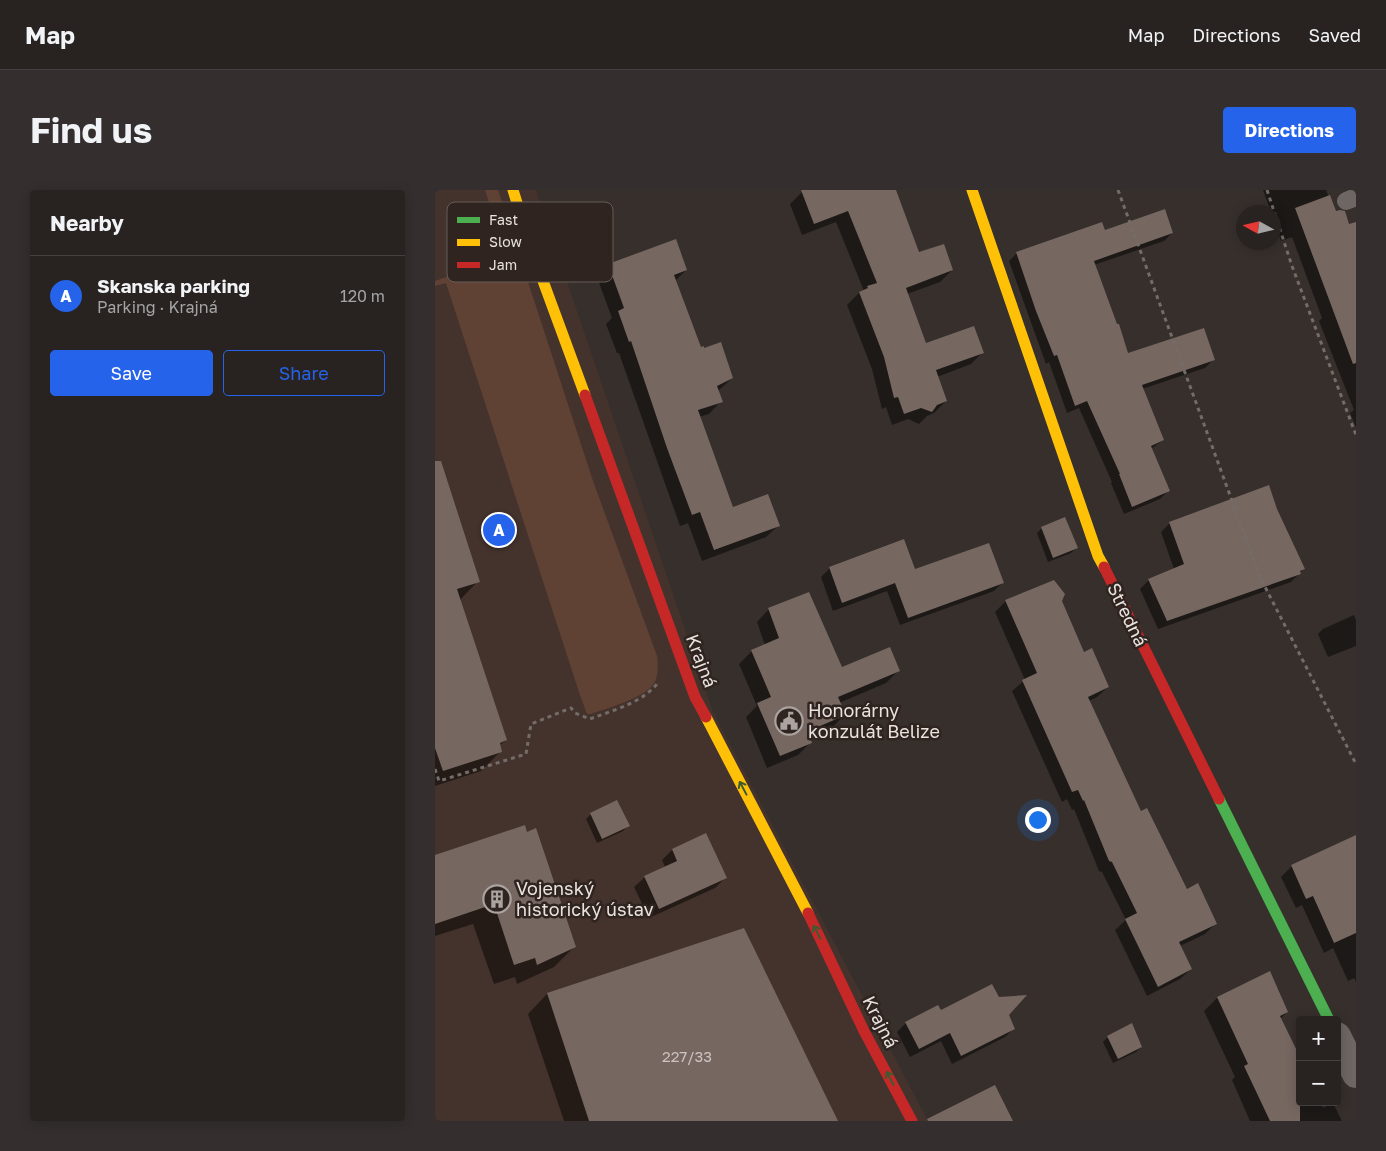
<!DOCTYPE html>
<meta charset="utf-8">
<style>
body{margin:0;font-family:"Golos Text",sans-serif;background:#342f2e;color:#f1f3f6}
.controls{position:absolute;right:15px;bottom:15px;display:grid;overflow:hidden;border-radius:5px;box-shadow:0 2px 12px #0003}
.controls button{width:45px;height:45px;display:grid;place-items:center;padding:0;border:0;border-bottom:1px solid #44403f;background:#282321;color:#f1f3f6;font:25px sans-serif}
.compass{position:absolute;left:801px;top:15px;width:45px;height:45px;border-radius:50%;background:#282321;box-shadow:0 2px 12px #0003;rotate:278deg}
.you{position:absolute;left:602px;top:629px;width:18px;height:18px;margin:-12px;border:4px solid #fff;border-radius:50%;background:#1a73e8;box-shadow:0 0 0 8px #1a73e833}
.badge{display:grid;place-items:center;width:32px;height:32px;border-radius:50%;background:#2563eb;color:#fff;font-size:16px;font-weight:700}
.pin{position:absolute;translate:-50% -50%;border:2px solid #fff;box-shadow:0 1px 5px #0006}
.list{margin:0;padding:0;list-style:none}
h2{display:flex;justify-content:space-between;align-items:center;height:65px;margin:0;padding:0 20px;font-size:21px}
h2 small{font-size:16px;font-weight:400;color:#a5a4a5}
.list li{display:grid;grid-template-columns:32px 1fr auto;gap:15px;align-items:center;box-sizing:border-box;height:80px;padding:0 20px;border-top:1px solid #44403f}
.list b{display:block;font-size:19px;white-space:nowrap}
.list p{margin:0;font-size:16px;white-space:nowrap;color:#a5a4a5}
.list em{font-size:16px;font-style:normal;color:#a5a4a5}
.actions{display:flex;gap:10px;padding:15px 20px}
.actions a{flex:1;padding:11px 0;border:1px solid #2563eb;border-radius:5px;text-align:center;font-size:18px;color:#2563eb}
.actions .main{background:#2563eb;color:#fff}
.map{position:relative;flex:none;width:921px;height:931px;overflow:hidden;border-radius:5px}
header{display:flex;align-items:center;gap:30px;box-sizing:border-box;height:70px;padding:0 25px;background:#282321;border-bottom:1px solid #44403f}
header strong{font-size:24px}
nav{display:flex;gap:28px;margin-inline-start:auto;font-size:18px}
.intro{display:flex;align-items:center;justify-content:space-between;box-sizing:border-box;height:120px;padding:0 30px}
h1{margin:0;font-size:35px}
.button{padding:12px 22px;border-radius:5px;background:#2563eb;color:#fff;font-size:18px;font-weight:700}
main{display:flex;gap:30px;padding:0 30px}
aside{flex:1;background:#282321;border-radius:5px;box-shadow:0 2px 12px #0003}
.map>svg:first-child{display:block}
</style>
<header>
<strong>Map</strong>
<nav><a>Map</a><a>Directions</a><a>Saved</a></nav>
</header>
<div class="intro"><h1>Find us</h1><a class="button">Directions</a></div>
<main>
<aside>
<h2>Nearby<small></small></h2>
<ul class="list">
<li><span class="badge">A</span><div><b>Skanska parking</b><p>Parking · Krajná</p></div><em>120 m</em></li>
</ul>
<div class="actions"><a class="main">Save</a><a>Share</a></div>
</aside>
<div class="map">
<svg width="921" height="931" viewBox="0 0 921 931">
<rect width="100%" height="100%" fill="#362f2c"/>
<!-- built -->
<path fill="#44332c" d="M0,0H101L278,522L493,931H0Z"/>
<!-- green -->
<path fill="#604235" d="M50,0H63L158,291L222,466C223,476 224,488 217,496C205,509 173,518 156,524H152L145,505L11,93L0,96V91L72,66Z"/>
<!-- shadow -->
<g fill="#0007">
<path d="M373,0H458L483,64L517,80L505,92L472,104L491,154L548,162L536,174L502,187L511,211L499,223L492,226L484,234L473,229L457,235L451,217L447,219L437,179L412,115L424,103L429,101L401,32L367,45L355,14L367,2Z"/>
<path d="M828,0H891L900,23L913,36L921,48V237L915,223L919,220L884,131L887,128L857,47L846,51L838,30V22H836Z"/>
<path d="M669,42L737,43L729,51L659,75L692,164L778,170L770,178L707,199L728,250L716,259L733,301L725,309L689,324L676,293L677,292L644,218L632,223L614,172L611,174L574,71L582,63Z"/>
<path d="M174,75L251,80L240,91L265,159L297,188L283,201L286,211L274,224L264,227L298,318L344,335L331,347L267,371L253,333L245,336L184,163H182L171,134L177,128L162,87Z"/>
<path d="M0,283L43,391L25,410L71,550L64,556L66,561L46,581L0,596Z"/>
<path d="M841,320L868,379L864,384L856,392L723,439L705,399L714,390L739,379L726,342L735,333Z"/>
<path d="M607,338L641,358L636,363L613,372L602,343Z"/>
<path d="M395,378L480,381L567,393L559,401L465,435L452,401L398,421L386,387Z"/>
<path d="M571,411H626L649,463L673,497L662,507L654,511L706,622L751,700L780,734L770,744L745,756L756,779L745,789L712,806L680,740L691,730L667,682L664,681L639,619L637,620L632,609L627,612L577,501L590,490L560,422Z"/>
<path d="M334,419L407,479L463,481L451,493L404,513L409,525L397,538L374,547L376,552L363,565L332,578L311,527L322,516L304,474L317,461L330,455L322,432Z"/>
<path d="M919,425L921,430V456L893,467L883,444L888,439Z"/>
<path d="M156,624L193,636L188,641L162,653L151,629Z"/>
<path d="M921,657V792L919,788L913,791L898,758L889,763L867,715L861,718L846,687L857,676Z"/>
<path d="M237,660L290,688L280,698L214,728L199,697L210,687L230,677L227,670Z"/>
<path d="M0,667L139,757L119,777L82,794L80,787L59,794L38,734L0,746Z"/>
<path d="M308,739L401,931H129L93,824L112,804Z"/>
<path d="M782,808L852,822L845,829L865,912H885L888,918L898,913L907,931H815L797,890L800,887L769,821Z"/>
<path d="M505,821L572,825L579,838L570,847L517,874L506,851L475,867L462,842L471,833Z"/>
<path d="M673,847L706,857L701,862L678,873L668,852Z"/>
</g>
<!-- building -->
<g fill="#766761">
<path d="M366,0H461L484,62L509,54L518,80L471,98L491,153L539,136L549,163L501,180L512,211L502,215L497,222L486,218L469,224L463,207L459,208L449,167L424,102L433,98L432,96L442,93L413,21L379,34Z"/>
<path d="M895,5L901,21L905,20L910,21L914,34L921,32V173L918,174L860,18Z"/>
<path d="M730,19L738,43L659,71L682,134H684L693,163L769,138L780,170L707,195L729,250L716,256L735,301L697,317L684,284H685L652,211L640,216L622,165L619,166L601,121L581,62L667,32L670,40Z"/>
<path d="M241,49L252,80L239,85L266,157L269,156V158L286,152L298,188L282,196L288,212L263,220L298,317L333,304L345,336L279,360L265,322L257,325L232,258L196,151L194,152L183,121L189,118L173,74Z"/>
<path d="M0,271H6L45,392L22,399L72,550L65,553L67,562L8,581L0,558Z"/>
<path d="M834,295L842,319L870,379L865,381L866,384L732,431L713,389L749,374L734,332Z"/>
<path d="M630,327L643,358L618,368L606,337Z"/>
<path d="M469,349L480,379L554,353L569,393L473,428L460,393L407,413L394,377Z"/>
<path d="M619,390L630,404L627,411L649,462L657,458L674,497L653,507L706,621L712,618L752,699L763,693L782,734L744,752L757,779L723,797L690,729L702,723L677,672L674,671L649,610L648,611L643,600L637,602L587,490L602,483L570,410Z"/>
<path d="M374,402L407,477L455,457L465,481L403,507L411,525L373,541L377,553L345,566L322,513L336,507L316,460L344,448L333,418Z"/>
<path d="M182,610L195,636L167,649L155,623Z"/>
<path d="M90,635L92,642L101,638L141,757L102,775L100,768L79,775L59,714L0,734V665Z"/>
<path d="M271,643L292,688L224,719L209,686L242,671L237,659Z"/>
<path d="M921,645V743L899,753L878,706L871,709L856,675Z"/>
<path d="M309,738L403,931H154L112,803Z"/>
<path d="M835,781L853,822L845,826L865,867V931H835L809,876L813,874L782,807Z"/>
<path d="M557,794L564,807L592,805L574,825L580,839L526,866L515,843L484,859L470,832L503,815L506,820Z"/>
<path d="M697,833L707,857L683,869L672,846Z"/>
<path d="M560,895L578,931H493L492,929Z"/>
</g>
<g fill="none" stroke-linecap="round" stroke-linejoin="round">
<!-- path -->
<g stroke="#736c69" stroke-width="3" stroke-dasharray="4 4" stroke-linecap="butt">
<path d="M683,0L825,387L921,574"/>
<path d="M832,0L857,76L921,245"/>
<path d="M0,579L4,591L91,564L96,534L136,518L140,523L155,529C178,520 205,514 222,494"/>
<path d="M123,704L144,696"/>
</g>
<!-- lane -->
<path stroke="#6e6662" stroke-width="18" d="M911,11L921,7"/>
<!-- street -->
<path stroke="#6e6662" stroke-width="28" d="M902,846L921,884"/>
<!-- fast -->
<path stroke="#4caf50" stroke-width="11" d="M784,609L894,830"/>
<!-- slow -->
<g stroke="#ffc107" stroke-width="11">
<path d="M78,0L97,61L150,205"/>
<path d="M537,0L663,366L669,377"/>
<path d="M271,527L373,723"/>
</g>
<!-- jam -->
<g stroke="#c62828" stroke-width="11">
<path d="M150,205L260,507L271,527"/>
<path d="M669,377L784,609"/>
<path d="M373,723L429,841L477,931"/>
</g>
</g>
<!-- one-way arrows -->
<defs><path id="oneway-shaft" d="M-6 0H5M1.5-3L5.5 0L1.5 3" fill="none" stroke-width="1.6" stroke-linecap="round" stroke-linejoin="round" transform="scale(1.25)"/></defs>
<g stroke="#3b5c33">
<use href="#oneway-shaft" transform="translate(308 598) rotate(-118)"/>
<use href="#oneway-shaft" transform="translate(382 742) rotate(-116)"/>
<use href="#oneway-shaft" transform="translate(455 888) rotate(-117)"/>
</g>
<!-- icons -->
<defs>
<g id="civic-ring" transform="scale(1.4375)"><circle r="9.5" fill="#2f241f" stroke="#aaa3a0" stroke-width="1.5"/><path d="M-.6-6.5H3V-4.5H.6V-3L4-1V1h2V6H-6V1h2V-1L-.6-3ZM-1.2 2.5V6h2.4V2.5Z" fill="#aaa3a0"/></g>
<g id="building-ring" transform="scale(1.4375)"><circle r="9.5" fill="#2f241f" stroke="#aaa3a0" stroke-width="1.5"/><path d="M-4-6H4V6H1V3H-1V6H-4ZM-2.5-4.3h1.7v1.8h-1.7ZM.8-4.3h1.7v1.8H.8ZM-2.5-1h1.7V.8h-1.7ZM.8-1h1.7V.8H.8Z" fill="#aaa3a0"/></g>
</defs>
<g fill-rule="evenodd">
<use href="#civic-ring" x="354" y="531"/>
<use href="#building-ring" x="62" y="709"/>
</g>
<g text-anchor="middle" stroke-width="5" stroke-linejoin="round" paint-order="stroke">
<!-- number labels -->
<g font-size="15" fill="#ccc3c0">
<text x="252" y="872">227/33</text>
</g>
<!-- street labels -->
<g font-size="18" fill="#e9e2df" stroke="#2f241f">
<text transform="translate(692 425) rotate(64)" y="6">Stredná</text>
<text transform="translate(266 471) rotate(69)" y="6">Krajná</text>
<text transform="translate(445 832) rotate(63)" y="6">Krajná</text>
</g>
<!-- poi labels -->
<g font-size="18" fill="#e9e2df" stroke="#2f241f" text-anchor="start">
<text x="373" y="527">Honorárny<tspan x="373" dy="21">konzulát Belize</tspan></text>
<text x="81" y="705">Vojenský<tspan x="81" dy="21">historický ústav</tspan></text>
</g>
</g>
<!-- legend -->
<rect x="12" y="12" width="166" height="80" rx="8" fill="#2f241f" stroke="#675d59" stroke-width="1"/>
<rect x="22" y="27" width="23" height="6" fill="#4caf50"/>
<rect x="22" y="49" width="23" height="7" fill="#ffc107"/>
<rect x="22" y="72" width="23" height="6" fill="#c62828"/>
<g font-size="14" fill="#e9e2df">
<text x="54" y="35">Fast</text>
<text x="54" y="57">Slow</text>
<text x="54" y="80">Jam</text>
</g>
</svg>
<div class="controls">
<button>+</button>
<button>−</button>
</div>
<svg class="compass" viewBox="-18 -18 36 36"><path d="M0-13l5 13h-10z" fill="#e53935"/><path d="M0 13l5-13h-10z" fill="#a5a4a5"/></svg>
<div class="you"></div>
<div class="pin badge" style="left:64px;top:340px">A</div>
</div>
</main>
